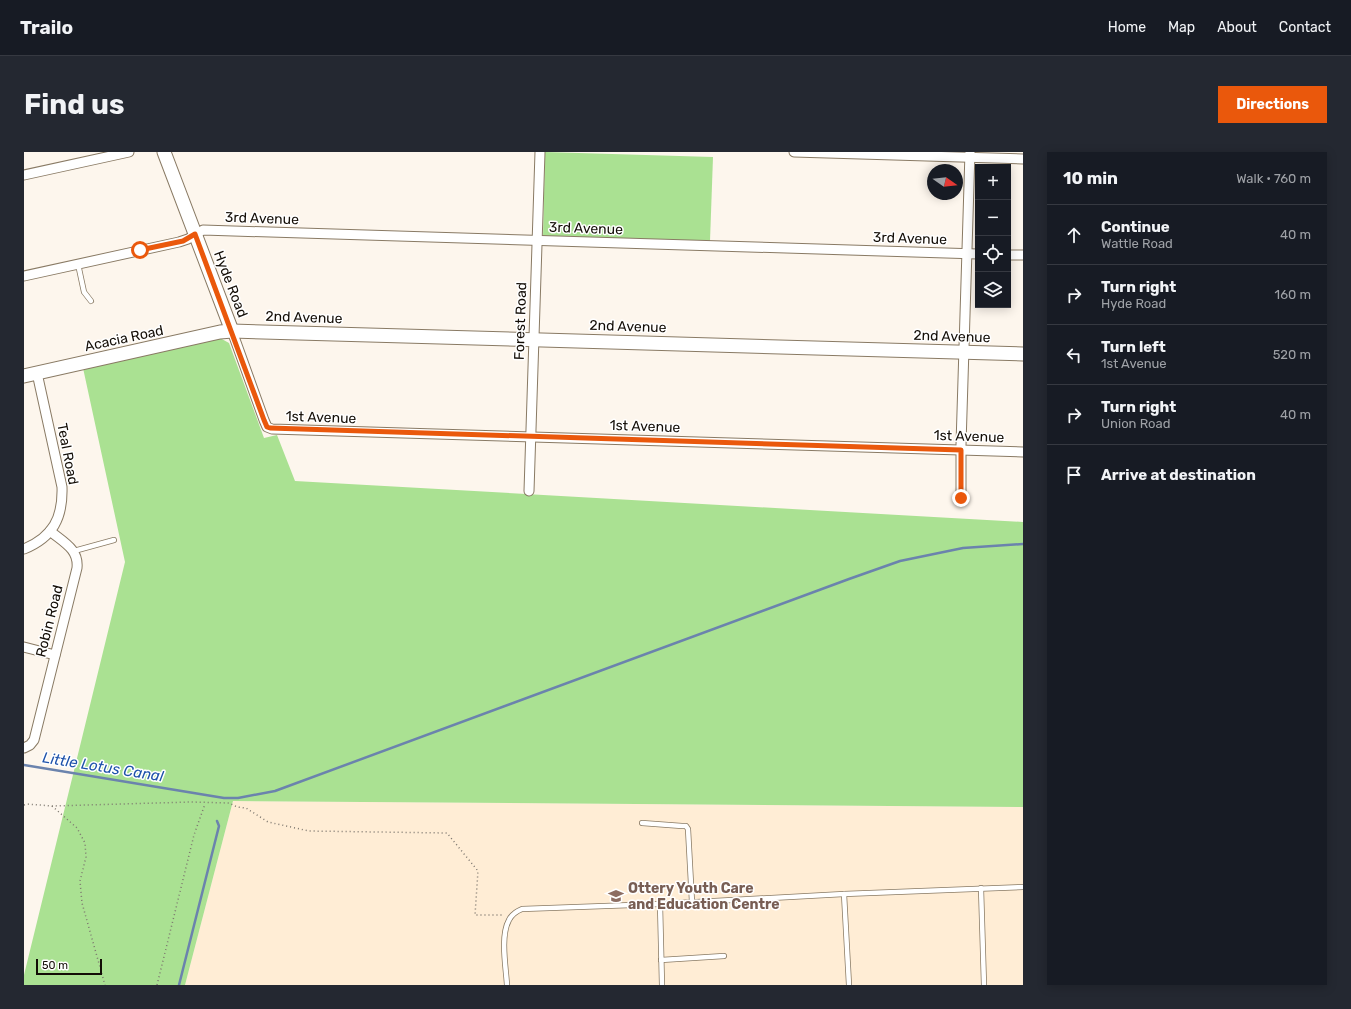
<!DOCTYPE html>
<meta charset="utf-8">
<style>
body{margin:0;font-family:Rubik,sans-serif;background:#242831;color:#f1f3f6}
.controls{position:absolute;right:12px;top:12px;display:grid;overflow:hidden;border-radius:0px;box-shadow:0 2px 10px #0003}
.controls button{width:36px;height:36px;display:grid;place-items:center;padding:0;border:0;border-bottom:1px solid #363941;background:#171b24;color:#f1f3f6;font:20px sans-serif}
.compass{position:absolute;left:903px;top:12px;width:36px;height:36px;border-radius:50%;background:#171b24;box-shadow:0 2px 10px #0003;rotate:104deg}
.scale{position:absolute;left:12px;bottom:10px;width:66px;box-sizing:border-box;padding-left:4px;border:2px solid #130d06;border-top:0;font-size:11px;line-height:14px;white-space:nowrap;color:#130d06;-webkit-text-stroke:3px #fff;paint-order:stroke}
.stop{position:absolute;width:12px;height:12px;margin:-9px;border:3px solid #ea580c;border-radius:50%;background:#fff}
.stop.end{background:#ea580c;border-color:#fff;box-shadow:0 1px 4px #0008}
.list{margin:0;padding:0;list-style:none}
h2{display:flex;justify-content:space-between;align-items:center;height:52px;margin:0;padding:0 16px;font-size:17px}
h2 small{font-size:13px;font-weight:400;color:#9ea1a6}
.list li{display:grid;grid-template-columns:26px 1fr auto;gap:12px;align-items:center;box-sizing:border-box;height:60px;padding:0 16px;border-top:1px solid #363941}
.list b{display:block;font-size:15px;white-space:nowrap}
.list p{margin:0;font-size:13px;white-space:nowrap;color:#9ea1a6}
.list em{font-size:13px;font-style:normal;color:#9ea1a6}
.icon{flex:none;width:22px;height:22px;fill:none;stroke:currentColor;stroke-width:2;stroke-linecap:round;stroke-linejoin:round}
.map{position:relative;flex:none;width:999px;height:833px;overflow:hidden;border-radius:0px}
header{display:flex;align-items:center;gap:24px;box-sizing:border-box;height:56px;padding:0 20px;background:#171b24;border-bottom:1px solid #363941}
header strong{font-size:19px}
nav{display:flex;gap:22px;margin-inline-start:auto;font-size:14px}
.intro{display:flex;align-items:center;justify-content:space-between;box-sizing:border-box;height:96px;padding:0 24px}
h1{margin:0;font-size:28px}
.button{padding:10px 18px;border-radius:0px;background:#ea580c;color:#fff;font-size:14px;font-weight:700}
main{display:flex;gap:24px;padding:0 24px}
aside{flex:1;background:#171b24;border-radius:0px;box-shadow:0 2px 10px #0003}
.map>svg:first-child{display:block}
</style>
<header>
<strong>Trailo</strong>
<nav><a>Home</a><a>Map</a><a>About</a><a>Contact</a></nav>
</header>
<div class="intro"><h1>Find us</h1><a class="button">Directions</a></div>
<main>
<div class="map">
<svg width="999" height="833" viewBox="0 0 999 833">
<rect width="100%" height="100%" fill="#fdf6ed"/>
<!-- built -->
<path fill="#ffedd5" d="M209,649L999,655V833H161Z"/>
<!-- green -->
<g fill="#aae192">
<path d="M521,0L689,5L686,89L519,84Z"/>
<path d="M196,186L205,191L240,286L253,283L271,329L999,370V655L209,649L161,833H0V823L101,410L59,216Z"/>
</g>
<g fill="none" stroke-linecap="round" stroke-linejoin="round">
<!-- stream -->
<g stroke="#6b83ad" stroke-width="2.5">
<path d="M0,613L200,646H214L251,639L825,427L876,409L939,396L999,392"/>
<path d="M155,833L195,674L193,669"/>
</g>
<!-- lane casing -->
<g stroke="#897a64" stroke-width="6">
<g id="lane">
<path d="M54,112L60,140L67,149"/>
<path d="M50,399L90,388"/>
<path d="M618,671L658,674H662L664,677L668,750"/>
<path d="M957,736L960,833"/>
<path d="M820,742L825,833"/>
<path d="M636,752L638,833"/>
<path d="M637,808L700,804"/>
<path d="M483,833C482,816 476,784 485,768C488,762 493,759 498,757L636,752L820,742L999,735"/>
</g>
</g>
<!-- street casing -->
<g stroke="#897a64" stroke-width="11">
<g id="street">
<path d="M770,0L999,7"/>
<path d="M0,23L105,0"/>
<path d="M984,103H999"/>
<path d="M0,124L155,90L164,87L179,78L954,102"/>
<path d="M208,179L240,268L243,275L248,277L999,300"/>
<path d="M505,339L516,0"/>
<path d="M937,346V293L946,0"/>
<path d="M0,397C29,385 39,366 38,335L13,221"/>
<path d="M0,495L31,503"/>
<path d="M0,596L6,593L10,588L53,416C55,397 39,390 26,379"/>
</g>
</g>
<!-- secondary casing -->
<g stroke="#897a64" stroke-width="15">
<g id="secondary">
<path d="M140,0L208,179"/>
<path d="M0,224L196,180L208,179L999,202"/>
</g>
</g>
<!-- path -->
<g stroke="#7d776f" stroke-width="1.5" stroke-dasharray="1 3" stroke-linecap="butt">
<path d="M0,653L3,652L28,654L167,650L205,651L213,655L222,656L244,670L285,679L423,681L454,719L451,763H480"/>
<path d="M28,654L53,676L61,691L62,705L56,729L58,751L81,833"/>
<path d="M133,833L170,683L181,652"/>
</g>
<!-- lane -->
<use href="#lane" stroke="#fff" stroke-width="4.5"/>
<!-- street -->
<use href="#street" stroke="#fff" stroke-width="9"/>
<!-- secondary -->
<use href="#secondary" stroke="#fff" stroke-width="13"/>
</g>
<g fill="none" stroke-linecap="round" stroke-linejoin="round">
<!-- route -->
<path stroke="#ea580c" stroke-width="5" d="M116,98L159,89L171,82L240,268L243,275L246,276L937,298V346"/>
</g>
<!-- icons -->
<defs>
<g id="school-bare" transform="scale(1.2)"><path d="M0-5L7-2L0 1L-7-2ZM-4 1L0 2.5L4 1V4Q0 6-4 4Z" fill="#8d6e63" stroke="#fff" stroke-width="2.5" paint-order="stroke"/></g>
</defs>
<g fill-rule="evenodd">
<use href="#school-bare" x="592" y="744"/>
</g>
<g text-anchor="middle" stroke-width="3" stroke-linejoin="round" paint-order="stroke">
<!-- street labels -->
<g font-size="14" fill="#130d06" stroke="#fff">
<text transform="translate(238 66) rotate(2)" y="5">3rd Avenue</text>
<text transform="translate(562 76) rotate(2)" y="5">3rd Avenue</text>
<text transform="translate(886 86) rotate(2)" y="5">3rd Avenue</text>
<text transform="translate(207 132) rotate(69)" y="5">Hyde Road</text>
<text transform="translate(280 165) rotate(2)" y="5">2nd Avenue</text>
<text transform="translate(496 169) rotate(-88)" y="5">Forest Road</text>
<text transform="translate(604 174) rotate(2)" y="5">2nd Avenue</text>
<text transform="translate(928 184) rotate(2)" y="5">2nd Avenue</text>
<text transform="translate(100 186) rotate(-12)" y="5">Acacia Road</text>
<text transform="translate(297 265) rotate(2)" y="5">1st Avenue</text>
<text transform="translate(621 274) rotate(2)" y="5">1st Avenue</text>
<text transform="translate(945 284) rotate(2)" y="5">1st Avenue</text>
<text transform="translate(44 302) rotate(79)" y="5">Teal Road</text>
<text transform="translate(25 469) rotate(-76)" y="5">Robin Road</text>
</g>
<!-- education labels -->
<g font-size="14" font-weight="bold" fill="#785e54" stroke="#fff" text-anchor="start">
<text x="604" y="741">Ottery Youth Care<tspan x="604" dy="16">and Education Centre</tspan></text>
</g>
<!-- water labels -->
<g font-size="15" font-style="italic" fill="#1e52ab" stroke="#fff">
<text transform="translate(79 615) rotate(9)" y="5">Little Lotus Canal</text>
</g>
</g>
</svg>
<div class="controls">
<button>+</button>
<button>−</button>
<button><svg class="icon" aria-label="locate" viewBox="0 0 24 24"><circle cx="12" cy="12" r="6"/><path d="M12 2v4M12 18v4M2 12h4M18 12h4"/></svg></button>
<button><svg class="icon" aria-label="layers" viewBox="0 0 24 24"><path d="M12 4l9 5-9 5-9-5zM3 14l9 5 9-5"/></svg></button>
</div>
<svg class="compass" viewBox="-18 -18 36 36"><path d="M0-13l5 13h-10z" fill="#e53935"/><path d="M0 13l5-13h-10z" fill="#9ea1a6"/></svg>
<div class="scale">50 m</div>
<div class="stop" style="left:116px;top:98px"></div>
<div class="stop end" style="left:937px;top:346px"></div>
</div>
<aside>
<h2>10 min<small>Walk · 760 m</small></h2>
<ul class="list">
<li><svg class="icon" aria-label="ahead" viewBox="0 0 24 24"><path d="M12 20V5M6 11l6-6 6 6"/></svg><div><b>Continue</b><p>Wattle Road</p></div><em>40 m</em></li>
<li><svg class="icon" aria-label="right" viewBox="0 0 24 24"><path d="M7 20v-9h11M14 6l5 5-5 5"/></svg><div><b>Turn right</b><p>Hyde Road</p></div><em>160 m</em></li>
<li><svg class="icon" aria-label="left" viewBox="0 0 24 24"><path d="M17 20v-9H6M10 6l-5 5 5 5"/></svg><div><b>Turn left</b><p>1st Avenue</p></div><em>520 m</em></li>
<li><svg class="icon" aria-label="right" viewBox="0 0 24 24"><path d="M7 20v-9h11M14 6l5 5-5 5"/></svg><div><b>Turn right</b><p>Union Road</p></div><em>40 m</em></li>
<li><svg class="icon" aria-label="arrive" viewBox="0 0 24 24"><path d="M6 21V4h12l-3 4 3 4H6"/></svg><div><b>Arrive at destination</b></div></li>
</ul>
</aside>
</main>
